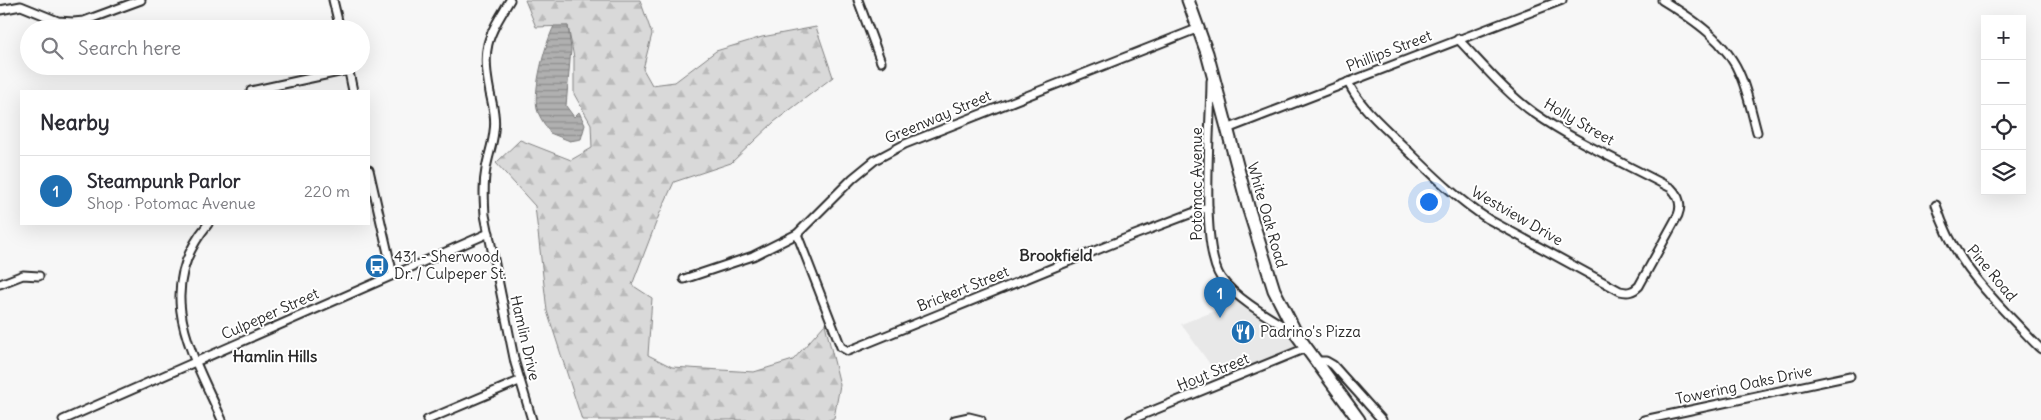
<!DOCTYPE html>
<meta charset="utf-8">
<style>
body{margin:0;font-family:Delius,sans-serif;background:#f2f2f3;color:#2b2b33}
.controls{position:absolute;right:15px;top:15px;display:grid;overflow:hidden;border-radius:0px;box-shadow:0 5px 20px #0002}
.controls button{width:45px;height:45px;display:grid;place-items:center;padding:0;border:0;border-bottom:1px solid #e1e1e2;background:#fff;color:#2b2b33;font:25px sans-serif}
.you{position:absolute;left:1428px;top:201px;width:18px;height:18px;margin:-12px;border:4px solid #fff;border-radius:50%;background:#1a73e8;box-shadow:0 0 0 8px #1a73e833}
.badge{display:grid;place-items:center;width:32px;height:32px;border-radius:50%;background:#1f6fb2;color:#fff;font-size:16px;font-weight:700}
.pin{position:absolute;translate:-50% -41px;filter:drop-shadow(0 1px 2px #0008)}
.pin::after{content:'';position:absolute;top:26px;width:18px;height:15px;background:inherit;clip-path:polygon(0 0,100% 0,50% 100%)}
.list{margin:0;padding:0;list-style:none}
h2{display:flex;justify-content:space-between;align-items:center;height:65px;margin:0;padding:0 20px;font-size:21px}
h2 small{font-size:16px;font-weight:400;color:#7c7c81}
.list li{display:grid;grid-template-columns:32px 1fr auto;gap:15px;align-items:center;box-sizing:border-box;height:70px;padding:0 20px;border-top:1px solid #e1e1e2}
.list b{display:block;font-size:19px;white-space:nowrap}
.list p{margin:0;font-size:16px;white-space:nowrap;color:#7c7c81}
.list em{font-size:16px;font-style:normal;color:#7c7c81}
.icon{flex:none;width:28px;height:28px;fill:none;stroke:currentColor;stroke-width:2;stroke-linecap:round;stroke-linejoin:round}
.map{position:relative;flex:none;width:2041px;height:420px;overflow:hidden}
.search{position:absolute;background:#fff;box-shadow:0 5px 20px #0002;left:20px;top:20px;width:350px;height:55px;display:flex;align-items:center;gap:12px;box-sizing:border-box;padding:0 18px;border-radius:28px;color:#7c7c81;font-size:19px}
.panel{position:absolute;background:#fff;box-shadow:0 5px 20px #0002;left:20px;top:90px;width:350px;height:135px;border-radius:0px}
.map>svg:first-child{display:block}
</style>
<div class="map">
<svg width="2041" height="420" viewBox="0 0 2041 420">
<defs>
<pattern id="forest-firs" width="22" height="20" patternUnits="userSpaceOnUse" patternTransform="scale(1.25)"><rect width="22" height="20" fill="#d9d9d9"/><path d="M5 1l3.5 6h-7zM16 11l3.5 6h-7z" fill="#bababa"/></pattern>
<pattern id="water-rules" width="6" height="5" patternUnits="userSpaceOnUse" patternTransform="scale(1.25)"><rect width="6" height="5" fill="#b0b0b0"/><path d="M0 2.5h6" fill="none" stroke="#8f8f8f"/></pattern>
</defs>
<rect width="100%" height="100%" fill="#f7f7f7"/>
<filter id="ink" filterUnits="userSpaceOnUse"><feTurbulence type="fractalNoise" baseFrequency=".02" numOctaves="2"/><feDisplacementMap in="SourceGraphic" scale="10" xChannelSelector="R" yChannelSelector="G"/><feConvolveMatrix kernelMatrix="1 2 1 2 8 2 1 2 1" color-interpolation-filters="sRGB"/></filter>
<g filter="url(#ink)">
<!-- built -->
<path fill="#e8e8e8" d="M1235,295L1285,331L1297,344V347L1295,350L1222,381L1181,324L1218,310Z"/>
<!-- forest -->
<path fill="url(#forest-firs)" stroke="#828282" d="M525,0H640L652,34L643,69L652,85L675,82L716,51L762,37L816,27L833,77L774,122L731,163L674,182L659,215L632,285L652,298L648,355L672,367L754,372L793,360L825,324L840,385L834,418L829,420H582L547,311L535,206L496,163L520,140L571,160L592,148L591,124L574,94V58L568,26L536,27Z"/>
<!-- water -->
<path fill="url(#water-rules)" stroke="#7b7b7b" d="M554,26H568L571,49L566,106L574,117L579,112L585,125L581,139L570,141L550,133C546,126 539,117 537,109C533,89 545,44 554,26Z"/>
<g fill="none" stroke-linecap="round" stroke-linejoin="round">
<!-- minor casing -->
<g stroke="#2b2b2b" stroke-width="11">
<g id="minor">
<path d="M333,0L340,29"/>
<path d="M510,0C487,38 481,48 490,93C493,106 496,119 494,131C493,144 488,156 486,169C483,184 484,199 485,215L515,363L532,420"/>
<path d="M858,0L881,62"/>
<path d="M1662,0C1693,19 1727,41 1741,77C1748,94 1752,114 1757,132"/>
<path d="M0,10L21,6L58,21L73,22L84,21L141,0"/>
<path d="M348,67L353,91"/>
<path d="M1211,81C1211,124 1199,246 1221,278C1237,300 1272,319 1295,333"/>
<path d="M1348,82C1360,107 1381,124 1400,143C1428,170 1455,198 1488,219L1620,291C1628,293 1633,292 1639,286L1678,215C1682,205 1679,196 1671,188C1626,164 1577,143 1534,113C1506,93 1482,64 1458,39"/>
<path d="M251,91L348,70"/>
<path d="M1227,129L1562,0"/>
<path d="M369,170L393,275"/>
<path d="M1936,205C1951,252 1976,281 2009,316C2020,327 2030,339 2041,349"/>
<path d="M208,224C152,292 192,352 222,420"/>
<path d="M797,234L841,347L848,351L1124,239L1208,207"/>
<path d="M684,279L753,256L797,234L853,178L875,160L905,144L1199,28"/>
<path d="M0,284L23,275L39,276"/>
<path d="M1315,361H1326L1333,365L1382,420"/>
<path d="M63,420L489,233"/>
<path d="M427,420L519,381"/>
<path d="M955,420L969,417L981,420"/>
<path d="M1130,420L1306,348"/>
<path d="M1644,420L1850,376"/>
</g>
</g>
<!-- primary casing -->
<g stroke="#2b2b2b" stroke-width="15">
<path id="primary" d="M1188,0L1207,53L1249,210L1274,290L1297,335L1359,420"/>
</g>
<!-- minor -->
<use href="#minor" stroke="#fff" stroke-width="7"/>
<!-- primary -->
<use href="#primary" stroke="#fff" stroke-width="11"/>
</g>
</g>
<!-- icons -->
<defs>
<g id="bus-disc" transform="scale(1.25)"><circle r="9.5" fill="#1f6fb2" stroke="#fff"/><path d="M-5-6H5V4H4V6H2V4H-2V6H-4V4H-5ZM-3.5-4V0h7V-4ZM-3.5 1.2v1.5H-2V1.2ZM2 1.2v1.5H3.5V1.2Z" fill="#fff"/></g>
<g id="restaurant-disc" transform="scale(1.25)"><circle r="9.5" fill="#1f6fb2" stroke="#fff"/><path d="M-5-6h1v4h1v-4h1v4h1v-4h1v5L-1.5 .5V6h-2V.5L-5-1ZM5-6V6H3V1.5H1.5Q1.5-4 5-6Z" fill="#fff"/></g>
</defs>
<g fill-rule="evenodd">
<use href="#bus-disc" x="377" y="266"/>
<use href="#restaurant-disc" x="1243" y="332"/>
</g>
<g text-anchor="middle" stroke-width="4" stroke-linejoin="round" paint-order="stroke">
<!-- street labels -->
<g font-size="15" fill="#2b2b2b" stroke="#fff">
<text transform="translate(1389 51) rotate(-21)" y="5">Phillips Street</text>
<text transform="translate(938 117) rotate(-23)" y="5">Greenway Street</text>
<text transform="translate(1579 122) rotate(30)" y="5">Holly Street</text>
<text transform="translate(1197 184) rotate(-90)" y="5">Potomac Avenue</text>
<text transform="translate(1267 215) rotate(74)" y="5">White Oak Road</text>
<text transform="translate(1517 216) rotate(30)" y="5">Westview Drive</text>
<text transform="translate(1992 273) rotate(50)" y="5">Pine Road</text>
<text transform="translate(963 289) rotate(-22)" y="5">Brickert Street</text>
<text transform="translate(270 314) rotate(-24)" y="5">Culpeper Street</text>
<text transform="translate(525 338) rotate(77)" y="5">Hamlin Drive</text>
<text transform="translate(1213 372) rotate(-22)" y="5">Hoyt Street</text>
<text transform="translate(1744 385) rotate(-12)" y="5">Towering Oaks Drive</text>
</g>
<!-- poi labels -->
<g font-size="15" fill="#2b2b2b" stroke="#fff" text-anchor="start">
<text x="394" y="262">431 - Sherwood<tspan x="394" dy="17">Dr. / Culpeper St.</tspan></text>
<text x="1260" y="337">Padrino's Pizza</text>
</g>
<!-- neighbourhood labels -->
<g font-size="16" font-weight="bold" fill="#2b2b2b" stroke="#fff">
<text x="1056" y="261">Brookfield</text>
<text x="275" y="362">Hamlin Hills</text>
</g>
</g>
</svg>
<div class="controls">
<button>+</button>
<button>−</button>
<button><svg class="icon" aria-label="locate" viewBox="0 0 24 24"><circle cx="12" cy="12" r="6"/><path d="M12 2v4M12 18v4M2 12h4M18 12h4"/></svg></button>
<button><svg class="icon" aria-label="layers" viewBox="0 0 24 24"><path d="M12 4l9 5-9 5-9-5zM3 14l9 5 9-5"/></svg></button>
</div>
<div class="you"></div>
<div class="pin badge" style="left:1220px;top:318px">1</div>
<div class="search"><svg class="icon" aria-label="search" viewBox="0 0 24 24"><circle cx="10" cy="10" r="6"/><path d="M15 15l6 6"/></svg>Search here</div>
<section class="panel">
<h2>Nearby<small></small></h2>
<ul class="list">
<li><span class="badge">1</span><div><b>Steampunk Parlor</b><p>Shop · Potomac Avenue</p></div><em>220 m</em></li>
</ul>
</section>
</div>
